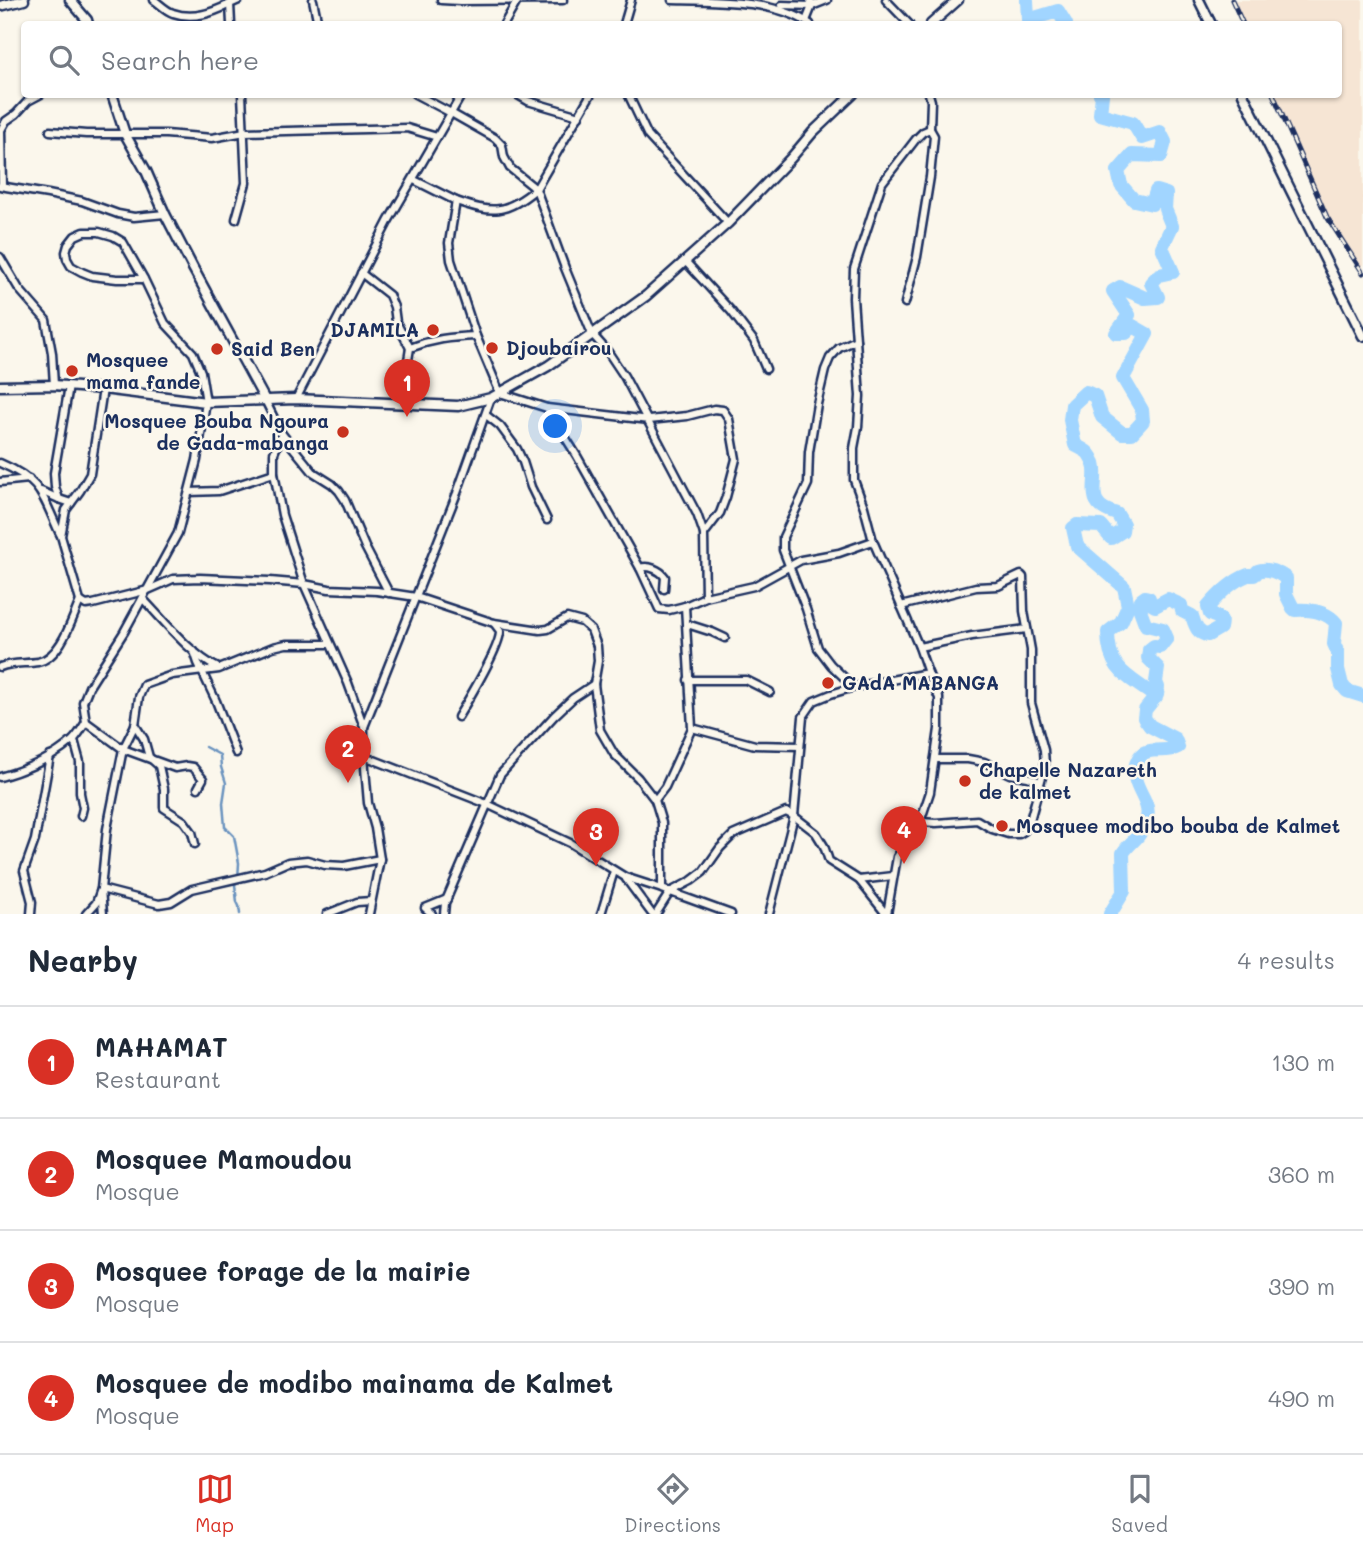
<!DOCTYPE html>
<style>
body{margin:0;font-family:Mali,sans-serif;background:#f6f6f7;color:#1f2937}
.you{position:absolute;left:556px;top:427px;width:24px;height:24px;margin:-18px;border:5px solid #fff;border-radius:50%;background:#1a73e8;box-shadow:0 0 0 10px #1a73e833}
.badge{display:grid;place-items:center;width:46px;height:46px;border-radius:50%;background:#d93025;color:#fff;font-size:23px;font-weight:700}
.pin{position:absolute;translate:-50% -58px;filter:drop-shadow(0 2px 4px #0008)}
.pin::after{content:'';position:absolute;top:37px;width:24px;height:21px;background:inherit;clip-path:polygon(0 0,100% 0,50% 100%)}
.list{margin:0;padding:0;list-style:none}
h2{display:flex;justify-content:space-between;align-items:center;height:91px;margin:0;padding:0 28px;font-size:30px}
h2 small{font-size:23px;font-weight:400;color:#747a83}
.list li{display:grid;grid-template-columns:46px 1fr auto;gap:21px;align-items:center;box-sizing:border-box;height:112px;padding:0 28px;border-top:2px solid #e0e1e3}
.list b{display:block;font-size:26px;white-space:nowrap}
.list p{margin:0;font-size:23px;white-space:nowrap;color:#747a83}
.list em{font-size:23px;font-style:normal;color:#747a83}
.icon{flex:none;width:38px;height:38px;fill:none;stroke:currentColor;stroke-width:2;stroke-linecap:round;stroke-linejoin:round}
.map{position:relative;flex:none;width:1363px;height:914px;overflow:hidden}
.search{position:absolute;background:#fff;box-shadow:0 2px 5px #0004;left:21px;right:21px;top:21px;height:77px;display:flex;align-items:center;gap:18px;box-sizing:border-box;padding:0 24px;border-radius:7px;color:#747a83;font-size:26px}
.sheet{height:539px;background:#fff}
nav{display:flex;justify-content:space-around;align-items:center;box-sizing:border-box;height:98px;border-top:2px solid #e0e1e3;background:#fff;font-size:19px;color:#747a83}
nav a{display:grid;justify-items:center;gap:4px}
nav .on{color:#d93025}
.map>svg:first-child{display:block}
</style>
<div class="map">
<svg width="1363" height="914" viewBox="0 0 1363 914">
<rect width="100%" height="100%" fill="#fbf7ec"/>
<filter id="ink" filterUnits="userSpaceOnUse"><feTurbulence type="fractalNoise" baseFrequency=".0143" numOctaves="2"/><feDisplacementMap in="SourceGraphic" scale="14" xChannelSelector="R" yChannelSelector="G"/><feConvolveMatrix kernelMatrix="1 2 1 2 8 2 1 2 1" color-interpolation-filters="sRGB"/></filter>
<g filter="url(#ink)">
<!-- built -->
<path fill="#f6e5d4" d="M1232,0H1363V273L1327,217L1273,95L1338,94V24H1243Z"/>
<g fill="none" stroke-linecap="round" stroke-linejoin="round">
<!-- stream -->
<path stroke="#6b93bf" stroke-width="2.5" d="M205,747L220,755L221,767L226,783L223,803L225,827L234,836L239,863L238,879L235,885L237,902L239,906L240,914"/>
<!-- river -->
<g stroke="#a1d5ff" stroke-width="14">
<path d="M1027,0L1028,20L1058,11L1066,24"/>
<path d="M1100,94L1102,95L1100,114L1133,123L1142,138L1160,132L1165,142L1161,156L1132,155L1118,171L1121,185L1134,200L1152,204L1156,191L1166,194L1165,209L1172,226L1162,247L1173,272L1159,275L1151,283L1158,297L1145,298L1120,287L1113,291L1129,315L1116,333H1126L1133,326L1147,334L1123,378L1142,410L1143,421L1132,433H1122L1102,417L1095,396L1086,392L1072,405L1070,420L1075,445C1080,448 1086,450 1089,454C1107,477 1076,503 1117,514L1123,524L1122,531L1111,538L1101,526L1077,525L1073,528L1077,546L1124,587L1128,606L1121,622L1108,632C1108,671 1128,676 1156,697"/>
<path d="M1110,914L1124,891L1123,853C1127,846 1133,842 1138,836C1142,831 1145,822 1147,817C1152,801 1129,786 1136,764C1138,759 1140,754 1146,752C1157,748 1168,753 1178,747L1175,739L1150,726L1144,718L1145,710L1157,695L1158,687L1156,682L1158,668L1148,658L1149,650L1154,646L1160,647L1167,638L1163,629L1146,625L1145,623L1139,607L1141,600L1145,597L1149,598L1150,603L1155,606L1168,599L1181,605L1182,611L1192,616C1195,625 1197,634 1208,635L1220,628C1223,615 1218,619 1210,614L1208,607C1218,595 1232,581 1248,575C1250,575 1252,575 1254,575C1256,574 1257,572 1258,571C1267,567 1279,573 1286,578V594L1293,608L1295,610C1311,609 1326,611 1336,623L1334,644L1338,653V669L1342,685L1347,691L1363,696"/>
</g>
<!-- minor casing -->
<g stroke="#1b2f5e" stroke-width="11">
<g id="minor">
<path d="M154,0C160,4 166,11 173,13C193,20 212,13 230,4"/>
<path d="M313,0L318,24"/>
<path d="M441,0L460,1L563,0"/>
<path d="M672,0C716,1 776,0 810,24"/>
<path d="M886,0L909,24"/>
<path d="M782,5L812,6L827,0"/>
<path d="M806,21L812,6L810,0"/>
<path d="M231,24L230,4L239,0"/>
<path d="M504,24L518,0"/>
<path d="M624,24L631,0"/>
<path d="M415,94L451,113L495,138L502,145L504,157L510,168L536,189C505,214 494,214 456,201"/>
<path d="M516,94L528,101L579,116"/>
<path d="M591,94L536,189L565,268L592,334L608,352L624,376L697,514L704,534L705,597"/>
<path d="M628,94L648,136L728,223"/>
<path d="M929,94L931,101L930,129"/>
<path d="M50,131L86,134H166L212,138L245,132L407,128L437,137"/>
<path d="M414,180L456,201L449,243L451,260L476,336L500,393L547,408"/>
<path d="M0,186L48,194L82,201L118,214L134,217L165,214"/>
<path d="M2,186L1,130L6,121L16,114L28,101L41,94"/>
<path d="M236,219L246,183L242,94"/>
<path d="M0,257L19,289L46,320L52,353L54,385"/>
<path d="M685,261L731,311L754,341L766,369"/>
<path d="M361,273L389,295L394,307L396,322L410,348"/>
<path d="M69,386L54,473L55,487L59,499L71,503"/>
<path d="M103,389L90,474L80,491L66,510L61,536L80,601L86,605L93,604L148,590L173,579L200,578L270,581L304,584L329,589L377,591L416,597L494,623L540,630L548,629L567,618L582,622L591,630L597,646L598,661L594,684L600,730L614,754L638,778L655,800L662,823V889"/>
<path d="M296,399L389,220L462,94"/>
<path d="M265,400L282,434L313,472L332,484L339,491L345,500L365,547L389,593"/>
<path d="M401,404L410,348C433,339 451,337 476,336"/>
<path d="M486,415L500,426L517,449L523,462L531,487L547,520"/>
<path d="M282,434L274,453V473L282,515L304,584L348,683L364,727"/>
<path d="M0,463C42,481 42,495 60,534"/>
<path d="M0,482L29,479"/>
<path d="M41,491L59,499"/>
<path d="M189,492L219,491L274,473"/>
<path d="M704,534L720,513L726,497L736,459L729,419L723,410L714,409L687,416L649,420L547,408L577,456L640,568L659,609L669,610L685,606L705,597L754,586L801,560L839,553L873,541"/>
<path d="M640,568C649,565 660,570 665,577L664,589"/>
<path d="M143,599C165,622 190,654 218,668"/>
<path d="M901,606L976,587L998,586L1021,575L1023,577L1024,611L1031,650V703L1044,750L1045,766L1029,824L1024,831L1019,834H1008L992,829L977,820L936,823L920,822"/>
<path d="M687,624L712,632L725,638"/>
<path d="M919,647L972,636L1027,629"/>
<path d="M194,651L198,663L216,701L236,753"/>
<path d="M0,667C13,662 25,664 38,662C61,657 71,621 80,601"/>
<path d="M688,680H746L770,692"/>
<path d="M854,687L831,665L818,648L806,609L783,550V537L808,484L809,452L817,404L825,370L830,358L839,348L856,340"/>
<path d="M458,717C467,702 501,646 500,631L494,623"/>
<path d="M135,725L144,739L149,757L159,766L164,789V808L184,821L192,832L195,844"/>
<path d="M692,728L755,745L800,746"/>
<path d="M74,740L80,762V793L83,808L81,816"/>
<path d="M364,756L487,804L570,843L625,877L662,889L731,914"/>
<path d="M935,759H968L984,762L1010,774L1028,777L1040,782"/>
<path d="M0,777C25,770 53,758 72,741C78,736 82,728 86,722"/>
<path d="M198,788L203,779L193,767L187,766L175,768L123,749L135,725L139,697L144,685L172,675L219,669L273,647L286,644H329"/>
<path d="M655,800L665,787L692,728L685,606"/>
<path d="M626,879L652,914"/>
<path d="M859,880L893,876"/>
<path d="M31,914L32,902L24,871L35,840L50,756"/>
<path d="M86,914L96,903L101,889L107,829L123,749L86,722L83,702L89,687L124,632L178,533L197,460L206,402L201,372L193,353L165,323L144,279L123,242L113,236L99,232H84L75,236L68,245L66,252L67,259L71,266L82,272L92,276L117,279H144"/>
<path d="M103,914L101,889L159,904L171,902L192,889L265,872L288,862L307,860L325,865L344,866L380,859"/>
<path d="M327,914L357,902L371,901"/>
<path d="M369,914L380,859L375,828L368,803L364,756V727L457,493L491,398"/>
<path d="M432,914L425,908L447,899"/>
<path d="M444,914L445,903L500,775L554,716L573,698L594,684"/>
<path d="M601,914L614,871"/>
<path d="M656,914L670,892L691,881L703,872L720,848L733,835L786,812L794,816L816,833L824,846L829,861L859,880L886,914"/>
<path d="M769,914L794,816L803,717L814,701L831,694L854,687L928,673"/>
<path d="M887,914L897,857L920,822L930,792L939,729V698L928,673L919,647L873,541L864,507L854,480V448L858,427L860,396L853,298L854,269L882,183L916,139L923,132L930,129L934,136L930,177L917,257L905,303"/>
</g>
</g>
<!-- tertiary casing -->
<g stroke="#1b2f5e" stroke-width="13">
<g id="tertiary">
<path d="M70,0L87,20L88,24"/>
<path d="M1199,0L1211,24"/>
<path d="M0,6L24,0"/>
<path d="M931,24L958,0"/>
<path d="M112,94L125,134L146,171L165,214L193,268L265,400"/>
<path d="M1243,94L1363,336"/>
<path d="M0,386L54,385L103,389L206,402L296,399L458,406L491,398L548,366L646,296L728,223L791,158L813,132L853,94"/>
</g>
</g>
<!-- minor -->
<use href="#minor" stroke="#fbf7ec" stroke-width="6"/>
<!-- tertiary -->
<use href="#tertiary" stroke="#fbf7ec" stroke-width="8"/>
<!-- rail casing -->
<g stroke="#1b2f5e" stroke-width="5">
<g id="rail">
<path d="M1232,0L1243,24"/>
<path d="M1273,94L1327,217L1363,273"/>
</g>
</g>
<!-- rail -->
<use href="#rail" stroke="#fbf7ec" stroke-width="2.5" stroke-dasharray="8" stroke-linecap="butt"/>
</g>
</g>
<!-- markers -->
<g fill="#c8321e" stroke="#fbf7ec" stroke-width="2.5">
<circle cx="433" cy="330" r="7"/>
<circle cx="492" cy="348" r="7"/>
<circle cx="217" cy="349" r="7"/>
<circle cx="72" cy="371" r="7"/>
<circle cx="343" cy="432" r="7"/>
<circle cx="828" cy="683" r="7"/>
<circle cx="965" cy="781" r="7"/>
<circle cx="1002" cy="826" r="7"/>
</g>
<g text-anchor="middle" stroke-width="5" stroke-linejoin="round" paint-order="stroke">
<!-- poi labels -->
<g font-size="19" font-weight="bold" fill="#1b2f5e" stroke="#fbf7ec" text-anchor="start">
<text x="419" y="337" text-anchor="end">DJAMILA</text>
<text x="506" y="355">Djoubairou</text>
<text x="231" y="356">Said Ben</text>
<text x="86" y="367">Mosquee<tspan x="86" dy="22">mama fande</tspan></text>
<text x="329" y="428" text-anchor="end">Mosquee Bouba Ngoura<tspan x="329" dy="22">de Gada-mabanga</tspan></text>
<text x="842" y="690">GAdA MABANGA</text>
<text x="979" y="777">Chapelle Nazareth<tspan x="979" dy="22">de kalmet</tspan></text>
<text x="1016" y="833">Mosquee modibo bouba de Kalmet</text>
</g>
</g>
</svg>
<div class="you"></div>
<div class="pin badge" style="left:407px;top:417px">1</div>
<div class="pin badge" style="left:348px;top:783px">2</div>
<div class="pin badge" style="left:596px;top:866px">3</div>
<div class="pin badge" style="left:904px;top:864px">4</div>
<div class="search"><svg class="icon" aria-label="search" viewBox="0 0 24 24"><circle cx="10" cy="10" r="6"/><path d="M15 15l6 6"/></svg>Search here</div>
</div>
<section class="sheet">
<h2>Nearby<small>4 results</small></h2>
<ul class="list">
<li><span class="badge">1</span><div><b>MAHAMAT</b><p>Restaurant</p></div><em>130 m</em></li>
<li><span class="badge">2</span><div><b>Mosquee Mamoudou</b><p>Mosque</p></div><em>360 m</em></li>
<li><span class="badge">3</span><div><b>Mosquee forage de la mairie</b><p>Mosque</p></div><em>390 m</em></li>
<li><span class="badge">4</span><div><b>Mosquee de modibo mainama de Kalmet</b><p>Mosque</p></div><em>490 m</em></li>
</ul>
</section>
<nav>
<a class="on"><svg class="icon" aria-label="map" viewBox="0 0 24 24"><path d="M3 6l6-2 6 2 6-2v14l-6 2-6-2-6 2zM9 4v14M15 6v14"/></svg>Map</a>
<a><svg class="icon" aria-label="directions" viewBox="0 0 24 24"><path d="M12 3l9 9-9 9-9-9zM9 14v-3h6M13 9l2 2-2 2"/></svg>Directions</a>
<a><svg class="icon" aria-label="saved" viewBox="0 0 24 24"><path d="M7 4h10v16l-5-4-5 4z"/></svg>Saved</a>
</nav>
